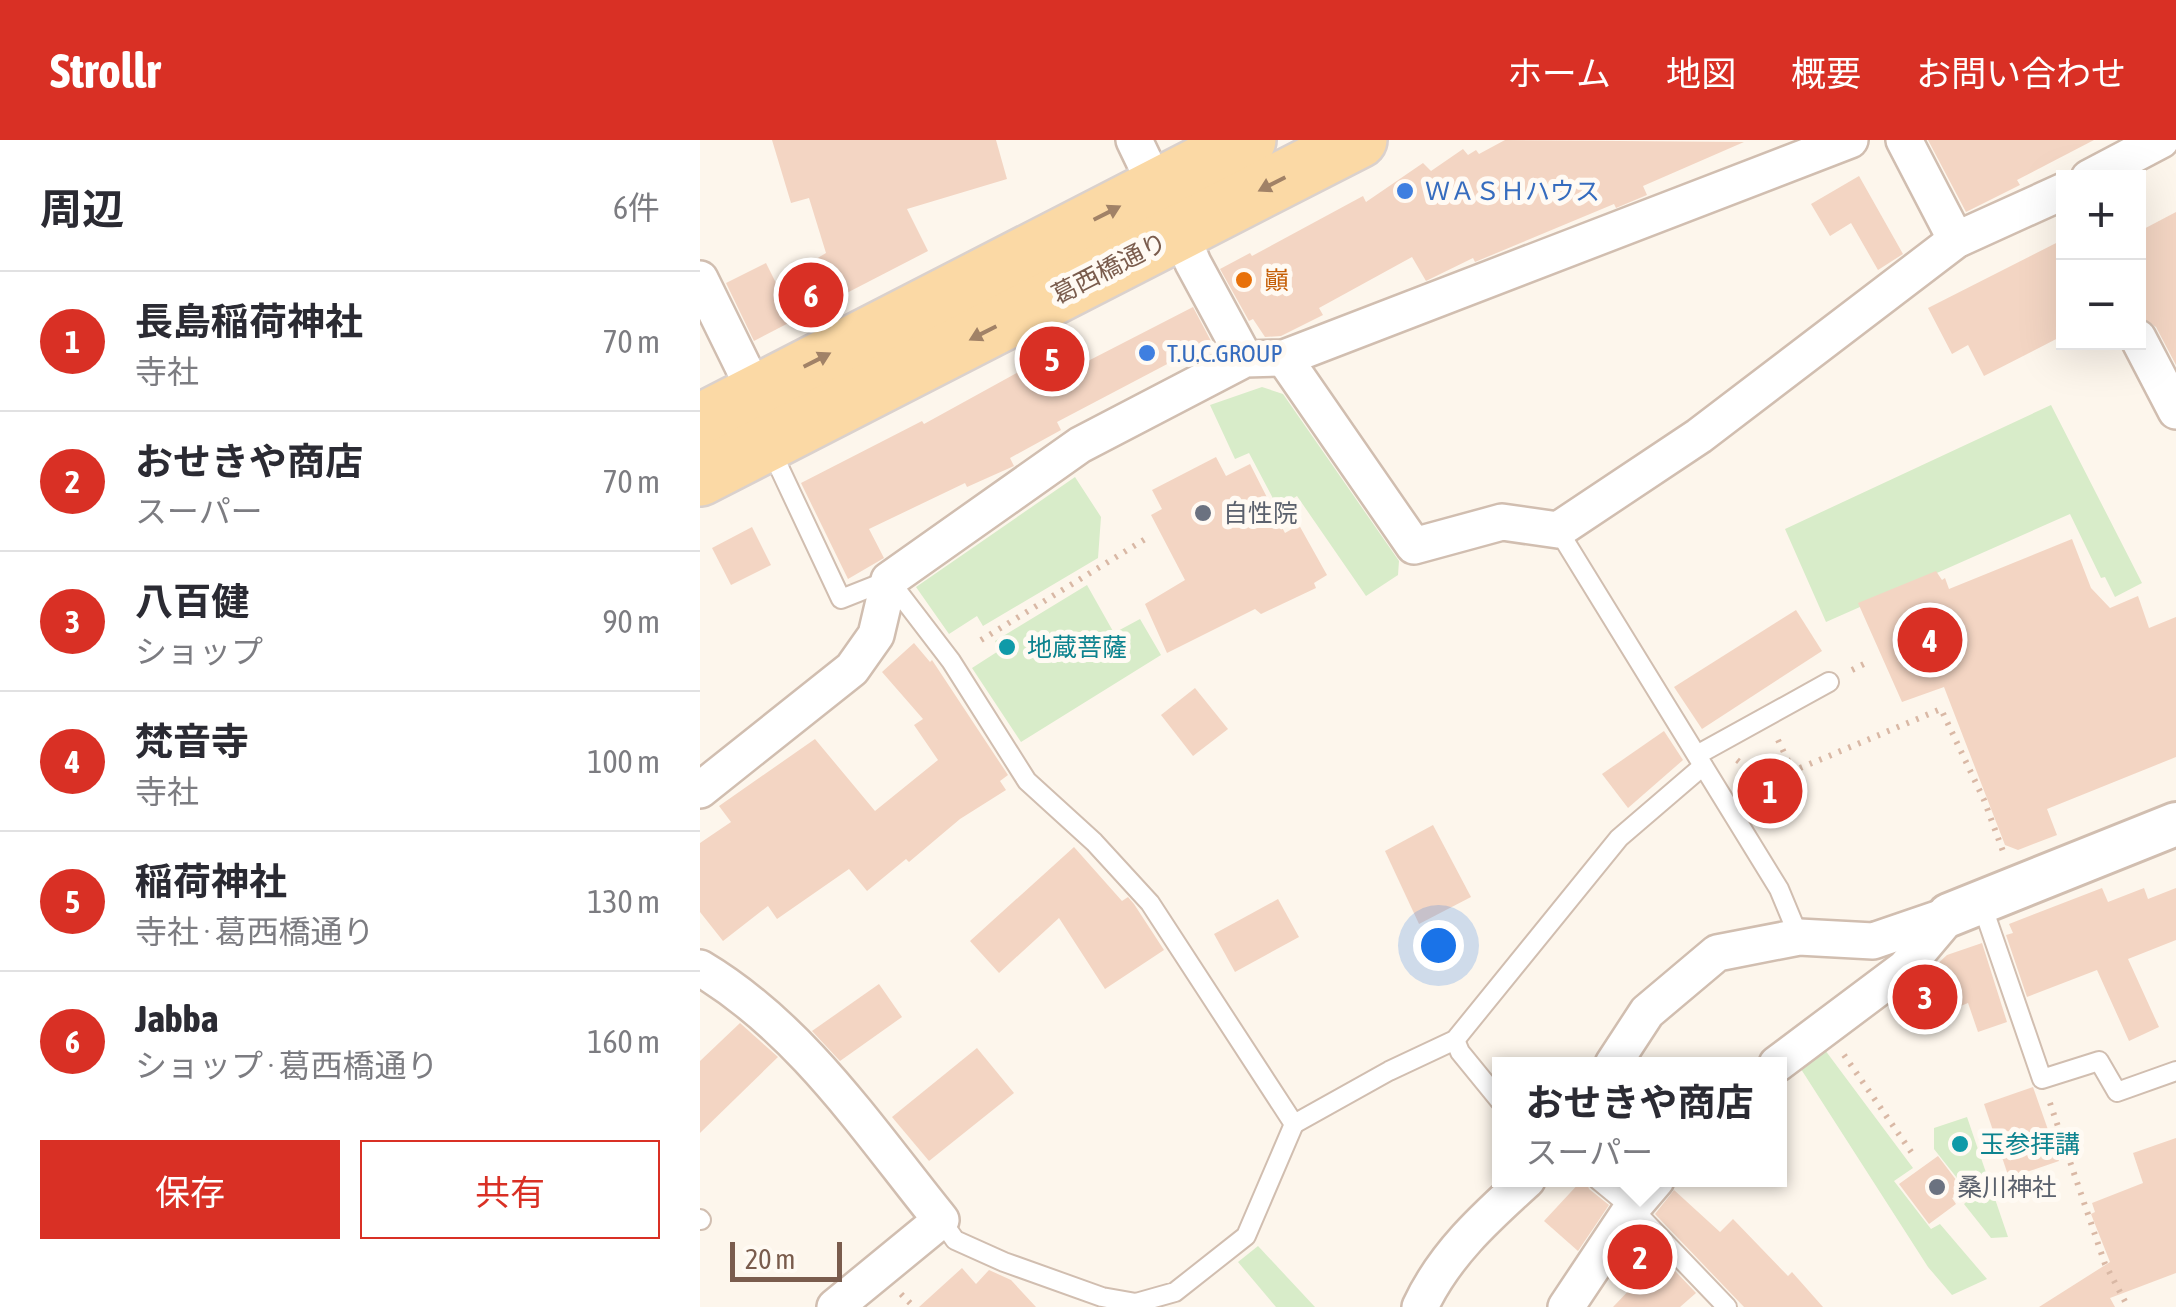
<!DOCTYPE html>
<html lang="ja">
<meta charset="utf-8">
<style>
body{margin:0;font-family:"Asap Condensed","Noto Sans JP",sans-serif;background:#f2f2f3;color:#2b2b33}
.controls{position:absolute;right:30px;top:30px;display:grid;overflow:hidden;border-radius:0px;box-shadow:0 10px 40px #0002}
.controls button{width:90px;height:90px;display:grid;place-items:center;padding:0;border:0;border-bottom:2px solid #e1e1e2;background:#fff;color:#2b2b33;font:50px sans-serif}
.scale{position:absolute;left:30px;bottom:25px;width:112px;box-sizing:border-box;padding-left:10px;border:5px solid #7a5c4d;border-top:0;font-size:28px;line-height:35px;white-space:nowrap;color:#7a5c4d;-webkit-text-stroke:8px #fffaf3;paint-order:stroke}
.you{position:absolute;left:738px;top:805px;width:35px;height:35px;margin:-25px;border:8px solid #fff;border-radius:50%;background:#1a73e8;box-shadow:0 0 0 15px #1a73e833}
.badge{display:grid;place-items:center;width:65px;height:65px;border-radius:50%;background:#d93025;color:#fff;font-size:32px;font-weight:700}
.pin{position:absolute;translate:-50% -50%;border:5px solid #fff;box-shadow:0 2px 10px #0006}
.popup{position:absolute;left:792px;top:917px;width:295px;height:130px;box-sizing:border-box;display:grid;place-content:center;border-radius:0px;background:#fff;filter:drop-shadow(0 2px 8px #0005);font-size:32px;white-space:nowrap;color:#7c7c81}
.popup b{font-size:38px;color:#2b2b33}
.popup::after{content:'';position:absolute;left:50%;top:100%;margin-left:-20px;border:20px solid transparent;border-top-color:#fff}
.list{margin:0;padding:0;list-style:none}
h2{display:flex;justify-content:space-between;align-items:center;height:130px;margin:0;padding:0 40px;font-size:42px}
h2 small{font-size:32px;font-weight:400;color:#7c7c81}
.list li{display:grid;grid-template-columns:65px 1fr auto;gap:30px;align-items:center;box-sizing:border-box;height:140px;padding:0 40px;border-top:2px solid #e1e1e2}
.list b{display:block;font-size:38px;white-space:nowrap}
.list p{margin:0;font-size:32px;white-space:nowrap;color:#7c7c81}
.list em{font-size:32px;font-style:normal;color:#7c7c81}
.actions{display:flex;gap:20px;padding:30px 40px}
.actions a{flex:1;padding:22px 0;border:2px solid #d93025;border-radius:0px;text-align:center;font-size:35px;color:#d93025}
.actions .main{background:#d93025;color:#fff}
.map{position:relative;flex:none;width:1476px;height:1167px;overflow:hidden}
header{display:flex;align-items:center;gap:60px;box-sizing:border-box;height:140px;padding:0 50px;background:#d93025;color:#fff}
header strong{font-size:48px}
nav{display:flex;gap:55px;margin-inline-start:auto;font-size:35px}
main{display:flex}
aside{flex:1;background:#fff}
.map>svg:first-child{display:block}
</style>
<header>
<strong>Strollr</strong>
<nav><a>ホーム</a><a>地図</a><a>概要</a><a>お問い合わせ</a></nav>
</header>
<main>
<aside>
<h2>周辺<small>6件</small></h2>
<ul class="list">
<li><span class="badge">1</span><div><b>長島稲荷神社</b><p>寺社</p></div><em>70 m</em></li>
<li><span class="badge">2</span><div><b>おせきや商店</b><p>スーパー</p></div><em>70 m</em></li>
<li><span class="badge">3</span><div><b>八百健</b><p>ショップ</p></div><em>90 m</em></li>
<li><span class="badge">4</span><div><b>梵音寺</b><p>寺社</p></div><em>100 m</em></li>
<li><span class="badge">5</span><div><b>稲荷神社</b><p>寺社 · 葛西橋通り</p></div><em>130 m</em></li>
<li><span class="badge">6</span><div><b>Jabba</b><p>ショップ · 葛西橋通り</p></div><em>160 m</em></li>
</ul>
<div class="actions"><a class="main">保存</a><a>共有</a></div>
</aside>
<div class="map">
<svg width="1476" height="1167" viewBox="0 0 1476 1167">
<rect width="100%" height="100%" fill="#fdf6ec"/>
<!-- green -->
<g fill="#d8ecc9">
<path d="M562,247L583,254L699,421L698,435L666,456L597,356L578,368L549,313L535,319L510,265Z"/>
<path d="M1351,265L1442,443L1415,457L1405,437L1401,438L1370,374L1126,482L1085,389Z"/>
<path d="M375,337L401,377L398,418L283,486L277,476L249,494L216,447Z"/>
<path d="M387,445L414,493L440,479L461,515L321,602L272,528L300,510L295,501Z"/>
<path d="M1125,910L1213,1028L1194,1041L1231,1089L1240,1084L1287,1139L1252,1155L1228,1127L1099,926Z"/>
<path d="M1267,977L1308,1097L1291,1098L1264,1064L1272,1057L1234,1009V988Z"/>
<path d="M558,1106L615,1167H576L538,1122Z"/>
</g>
<!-- building -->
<g fill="#f3d5c3">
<path d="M72,0H296L307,39L207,69L228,111L54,201L26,143L66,123L76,143L126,113L109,58L91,63Z"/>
<path d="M805,0L1044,2L943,46L947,55L916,68L914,64L775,122L773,118L726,141L712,117L619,168L623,175L581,196L565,197L553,179L549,181L520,129L550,113L552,116L663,56L666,62L723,23L731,31L763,9L768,15L776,10L779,14Z"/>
<path d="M1228,0H1394L1317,40L1320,45L1266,72Z"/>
<path d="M1159,36L1203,114L1178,130L1151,83L1130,96L1111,64Z"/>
<path d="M1476,72V225L1456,187L1443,178L1438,170V92Z"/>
<path d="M1364,99V195L1284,236L1268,205L1252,214L1228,168Z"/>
<path d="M493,167L511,201L357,282L361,290L310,318L314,326L267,347L265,343L169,389L184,418L148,439L101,343L222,281L224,284L342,219L353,239Z"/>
<path d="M516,317L526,336L550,324L585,393L599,385L627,435L614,443L616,448L561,474L555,469L467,513L445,464L485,440L451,375L462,369L452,350Z"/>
<path d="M52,387L71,425L31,445L12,408Z"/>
<path d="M1372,399L1391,448L1410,468L1438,456L1449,488L1476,477V617L1347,669L1357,695L1318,710L1305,705L1244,547L1202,562L1158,463L1236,431L1242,440L1245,438L1249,449Z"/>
<path d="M1096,470L1122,511L1002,589L974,547Z"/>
<path d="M214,503L230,522L232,520L308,635L300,641L306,650L260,679L209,722L206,719L167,751L149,729L77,779L68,766L23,801L0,772V703L31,682L19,666L115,599L175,671L238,620L214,585L223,579L182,532Z"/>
<path d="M495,548L528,589L493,616L461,575Z"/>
<path d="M964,591L983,620L928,668L902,634Z"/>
<path d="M733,685L771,757L719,784L685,711Z"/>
<path d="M374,707L422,761L428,757L434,764L464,810L405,849L359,778L299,833L270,801Z"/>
<path d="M1402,748L1408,762L1444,748L1448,759L1476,748V800L1428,819L1459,887L1429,901L1397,830L1327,857L1306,795L1313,793L1309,784Z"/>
<path d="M578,759L599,797L535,832L514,794Z"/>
<path d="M1282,803L1307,882L1278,892L1268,863L1220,883L1201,858L1247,815Z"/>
<path d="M179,844L202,877L140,921L112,891Z"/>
<path d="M40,883L78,917L0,993V921Z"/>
<path d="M277,908L314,953L229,1021L192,977Z"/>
<path d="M1333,947L1359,1021L1309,1038L1284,964Z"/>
<path d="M1476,998V1133L1410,1158L1415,1167H1339L1410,1122L1391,1074L1395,1072L1392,1063L1443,1043L1433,1013Z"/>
<path d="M1238,1016L1266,1053L1252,1058L1256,1064L1229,1084L1199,1044Z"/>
<path d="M882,1040H886L889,1049L909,1065L878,1111L844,1081Z"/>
<path d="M974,1050L1020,1092L1033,1079L1088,1136L1092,1132L1123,1167H1044L955,1074Z"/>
<path d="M940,1094L996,1153L980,1167H913L937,1142L920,1124Z"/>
<path d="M262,1128L276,1144L289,1130L311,1140L336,1167H219Z"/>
</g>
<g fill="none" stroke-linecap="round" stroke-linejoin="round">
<!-- service casing -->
<g stroke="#d1beb0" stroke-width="22">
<g id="service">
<path d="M70,308L141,459L189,440L251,521L327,641L394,702L450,763L594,984L546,1096L475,1152L436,1163L402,1157L304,1122L255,1100L241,1080"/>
<path d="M858,390L1079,749L1099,797"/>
<path d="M997,615L1129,542"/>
<path d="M1281,762L1342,939L1399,921L1417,952L1476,931"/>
<path d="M755,900L760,912L800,961"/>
<path d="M594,984L689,931L755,900L919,698L1003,626"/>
<path d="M898,1040L932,1068L1027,1167"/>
<path d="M0,1079L1,1080"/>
</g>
</g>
<!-- minor casing -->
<g stroke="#d1beb0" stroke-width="40">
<g id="minor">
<path d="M434,0L457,48"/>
<path d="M1204,0L1256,100"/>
<path d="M1389,38L1461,0"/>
<path d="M480,92L493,123L545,219"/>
<path d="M0,139L56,253"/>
<path d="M1438,198L1476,271"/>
<path d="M584,218L714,406L802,382L858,390L999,296L1256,100L1364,51"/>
<path d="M0,650L152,529L176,495L189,440L380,305L545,219L584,218L1150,0"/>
<path d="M0,828C101,888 168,990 241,1080L135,1167"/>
<path d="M913,924L947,872L1017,813L1099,797L1173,801L1249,775"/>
<path d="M1077,924L1205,828L1249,776"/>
<path d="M720,1167C744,1115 785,1078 827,1040"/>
<path d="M866,1167L932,1068L956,1040"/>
</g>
</g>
<!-- tertiary casing -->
<g stroke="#d1beb0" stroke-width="48">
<path id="tertiary" d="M1249,775L1476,684"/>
</g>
<!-- primary casing -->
<g stroke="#dad1cd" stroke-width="60">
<g id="primary">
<path d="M0,282L548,0"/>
<path d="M0,338L659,0"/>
</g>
</g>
<!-- path -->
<g stroke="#d9b8a5" stroke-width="6" stroke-dasharray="2.5 8" stroke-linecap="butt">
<path d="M281,500L447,398"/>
<path d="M1152,530L1168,522"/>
<path d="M1078,600L1093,631L1241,569L1284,660L1304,714"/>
<path d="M1037,620L1060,638"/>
<path d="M1144,915L1214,1016"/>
<path d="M1350,963L1405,1124L1428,1167"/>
<path d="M201,1154L214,1167"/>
</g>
<!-- service -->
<use href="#service" stroke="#fff" stroke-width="18"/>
<!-- minor -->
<use href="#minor" stroke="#fff" stroke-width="35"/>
<!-- tertiary -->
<use href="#tertiary" stroke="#fff" stroke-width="42"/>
<!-- primary -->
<use href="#primary" stroke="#fbd9a5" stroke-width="55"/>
</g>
<!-- one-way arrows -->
<defs><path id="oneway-solid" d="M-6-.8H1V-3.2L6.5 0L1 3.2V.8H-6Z" transform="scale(2.5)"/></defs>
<g fill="#a18267">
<use href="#oneway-solid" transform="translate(572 44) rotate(153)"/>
<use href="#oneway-solid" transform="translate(407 73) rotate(-27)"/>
<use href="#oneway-solid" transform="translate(283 193) rotate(153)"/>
<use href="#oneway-solid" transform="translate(117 220) rotate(-27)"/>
</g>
<!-- markers -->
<g fill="#3f7fe0" stroke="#fffaf3" stroke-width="4">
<circle cx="705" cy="51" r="10"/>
<circle cx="447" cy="213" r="10"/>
</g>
<circle fill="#e8710a" stroke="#fffaf3" stroke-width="4" cx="544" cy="140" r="10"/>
<g fill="#6b7280" stroke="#fffaf3" stroke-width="4">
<circle cx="503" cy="373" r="10"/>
<circle cx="1237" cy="1047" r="10"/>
</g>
<g fill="#0f9aa8" stroke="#fffaf3" stroke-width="4">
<circle cx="307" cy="507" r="10"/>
<circle cx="1260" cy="1004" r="10"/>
</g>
<g text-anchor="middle" stroke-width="10" stroke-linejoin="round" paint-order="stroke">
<!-- shop labels -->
<g font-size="25" fill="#366cbe" stroke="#fffaf3" text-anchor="start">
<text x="725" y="60">ＷＡＳＨハウス</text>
<text x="467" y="222">T.U.C.GROUP</text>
</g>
<!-- street labels -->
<g font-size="25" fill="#7a5c4d" stroke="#fffaf3">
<text transform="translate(409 128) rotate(-27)" y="9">葛西橋通り</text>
</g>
<!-- food labels -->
<g font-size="25" fill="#c56008" stroke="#fffaf3" text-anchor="start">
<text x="564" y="149">巓</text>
</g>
<!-- worship labels -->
<g font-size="25" fill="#5b616d" stroke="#fffaf3" text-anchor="start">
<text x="523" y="382">自性院</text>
<text x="1257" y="1056">桑川神社</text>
</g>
<!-- culture labels -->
<g font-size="25" fill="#0d838f" stroke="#fffaf3" text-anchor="start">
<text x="327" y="516">地蔵菩薩</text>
<text x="1280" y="1013">玉参拝講</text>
</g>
</g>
</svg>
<div class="controls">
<button>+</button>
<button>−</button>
</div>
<div class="scale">20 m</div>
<div class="you"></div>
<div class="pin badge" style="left:1070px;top:651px">1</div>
<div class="pin badge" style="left:940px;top:1117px">2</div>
<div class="popup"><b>おせきや商店</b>スーパー</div>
<div class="pin badge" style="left:1225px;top:857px">3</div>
<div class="pin badge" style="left:1230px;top:500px">4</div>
<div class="pin badge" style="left:352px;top:219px">5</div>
<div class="pin badge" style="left:111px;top:155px">6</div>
</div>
</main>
